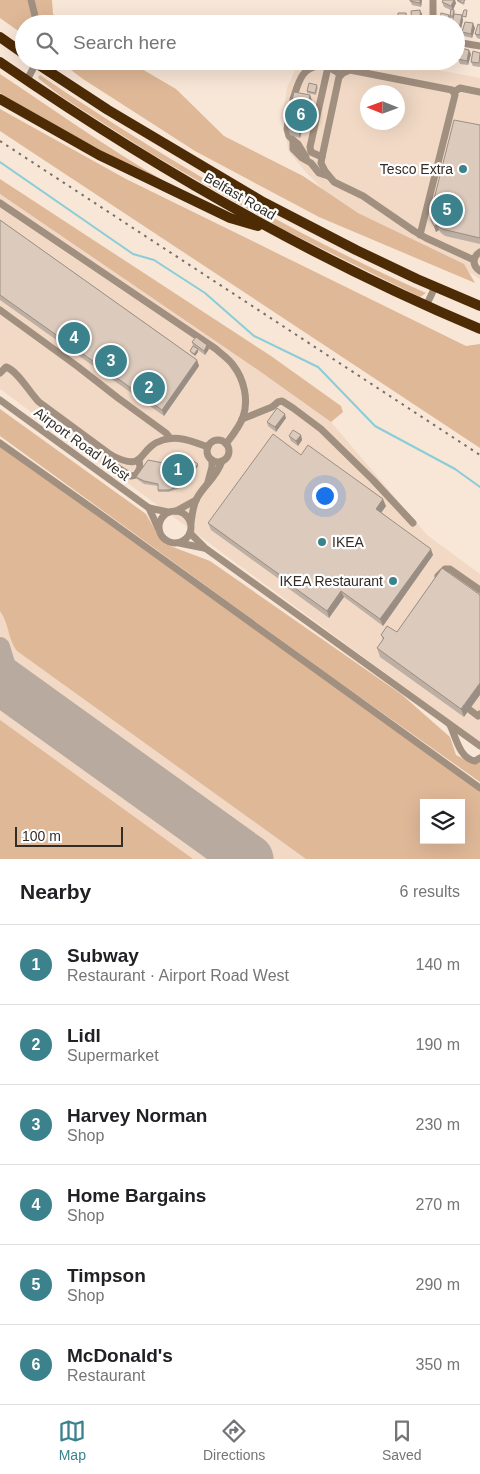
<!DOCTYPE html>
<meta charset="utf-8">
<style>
body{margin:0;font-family:Arial,sans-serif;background:#f6f6f6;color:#202124}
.controls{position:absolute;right:15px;bottom:15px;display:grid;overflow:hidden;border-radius:0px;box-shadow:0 5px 20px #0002}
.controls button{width:45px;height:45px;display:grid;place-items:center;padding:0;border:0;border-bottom:1px solid #e0e0e0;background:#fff;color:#202124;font:25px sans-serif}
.compass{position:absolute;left:360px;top:85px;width:45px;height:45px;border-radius:50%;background:#fff;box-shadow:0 5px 20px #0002;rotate:271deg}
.scale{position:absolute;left:15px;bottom:12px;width:108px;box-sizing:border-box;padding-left:5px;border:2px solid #332d27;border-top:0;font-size:14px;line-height:18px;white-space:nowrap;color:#332d27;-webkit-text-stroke:4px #fff;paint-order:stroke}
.you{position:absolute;left:324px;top:495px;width:18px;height:18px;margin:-12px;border:4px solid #fff;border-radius:50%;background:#1a73e8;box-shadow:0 0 0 8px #1a73e833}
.badge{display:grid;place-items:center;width:32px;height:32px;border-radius:50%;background:#3c828d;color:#fff;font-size:16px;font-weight:700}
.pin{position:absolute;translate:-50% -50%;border:2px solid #fff;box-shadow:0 1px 5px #0006}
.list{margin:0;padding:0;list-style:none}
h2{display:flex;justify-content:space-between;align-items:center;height:65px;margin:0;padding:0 20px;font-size:21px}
h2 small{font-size:16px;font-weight:400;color:#757577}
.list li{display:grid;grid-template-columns:32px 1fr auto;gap:15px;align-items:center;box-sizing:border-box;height:80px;padding:0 20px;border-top:1px solid #e0e0e0}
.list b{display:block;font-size:19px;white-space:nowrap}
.list p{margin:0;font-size:16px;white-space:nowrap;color:#757577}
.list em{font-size:16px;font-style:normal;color:#757577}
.icon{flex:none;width:28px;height:28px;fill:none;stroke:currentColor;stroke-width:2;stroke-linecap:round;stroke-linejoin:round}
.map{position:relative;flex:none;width:480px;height:859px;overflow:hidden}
.search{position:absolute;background:#fff;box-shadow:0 5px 20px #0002;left:15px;right:15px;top:15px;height:55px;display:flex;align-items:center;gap:12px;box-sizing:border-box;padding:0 18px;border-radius:28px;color:#757577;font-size:19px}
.sheet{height:545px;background:#fff}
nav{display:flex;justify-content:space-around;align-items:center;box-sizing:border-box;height:70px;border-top:1px solid #e0e0e0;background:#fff;font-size:14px;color:#757577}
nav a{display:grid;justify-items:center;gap:2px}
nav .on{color:#3c828d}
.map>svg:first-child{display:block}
</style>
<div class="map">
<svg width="480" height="859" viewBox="0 0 480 859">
<rect width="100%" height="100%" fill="#f8e6d7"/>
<!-- built -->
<g fill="#f1d9c5" fill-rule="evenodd">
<path d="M304,61H332L335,63H348L358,61H391L480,78V279L435,251L412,241L386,227L335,202L305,171L289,152L285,133L284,107L287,88L296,68ZM368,92H398V122H368Z"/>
<path d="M0,194L258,370L331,422L427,535L480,574V743L0,389Z"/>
<path d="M0,439L480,784V859H0ZM424,803H461V840H424Z"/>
</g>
<!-- green -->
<g fill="#dfb897" fill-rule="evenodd">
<path d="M0,0H52L53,14L63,24H24V35L0,18Z"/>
<path d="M59,61H125L135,65L176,89L224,136L303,176L358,213L464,264L475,283L319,217L195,151L83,79Z"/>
<path d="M0,74C54,110 108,148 164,181H163C107,156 53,124 0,93Z"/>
<path d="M40,75C162,158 291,233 426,293L420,297L286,231L209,187L150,153L62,97L39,79L38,77Z"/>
<path d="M0,109L126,179L466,346L480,344V448L0,131Z"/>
<path d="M0,179L271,356L341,406L343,412L331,422L258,370L0,194Z"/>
<path d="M0,409L146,514L158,535L165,544L210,561L401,694L450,737L456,755L472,763L480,761V782L336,680L0,436Z"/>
<path d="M0,446L480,791V859H306L17,651C8,640 9,623 0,611ZM424,803H461V840H424Z"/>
<path d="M0,720L193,859H0Z"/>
</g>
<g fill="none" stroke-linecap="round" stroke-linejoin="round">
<!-- stream -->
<path stroke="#89cdd8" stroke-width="2" d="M0,162L133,254L154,260L205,293L254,336L318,367L375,426L455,469L480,487"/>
<!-- taxiway -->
<path stroke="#b8aa9e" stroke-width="20" d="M0,647L7,670L23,696L0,691"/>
<!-- runway -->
<path stroke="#b8aa9e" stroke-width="49" d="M0,680L249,859"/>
<!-- minor -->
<g stroke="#a18f7f" stroke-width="7">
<path d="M31,0L37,24"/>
<path d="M433,0V24"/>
<path d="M456,42L480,46"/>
<path d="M27,80L37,61"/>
<path d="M454,92L460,88L480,92"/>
<path d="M293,99C298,85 301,67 319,66C328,66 334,70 341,75"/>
<path d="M289,114L287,129L289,136L293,140V149L302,158L311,163L319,173L328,176"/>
<path d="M293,140L298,144L306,157"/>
<path d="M322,157L311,152L310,147L328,67"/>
<path d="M0,203L216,349C221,354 229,359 233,365C244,379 249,400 243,417C240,426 232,436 226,444"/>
<path d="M420,235L455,95L452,90L350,70L343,73L339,77L322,157L321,163L325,171L334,182L363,196L414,231L426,238L474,260"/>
<path d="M480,252C472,257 472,266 480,271"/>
<path d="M426,306L435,287"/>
<path d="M0,310L77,366L118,398L166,433L170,438"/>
<path d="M0,373L6,367C17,370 30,393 39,402L111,455C148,474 136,448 163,440C179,435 194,442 208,447"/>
<path d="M0,400L149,508L168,512"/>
<path d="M242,419L272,407L278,402L282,401L293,408L321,429L373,480L413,523"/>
<circle cx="218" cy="451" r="11"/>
<path d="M0,443L103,516L480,788"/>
<path d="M111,455L115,466L131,476L136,475L140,468L139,460"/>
<path d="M208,482L212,467V460"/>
<path d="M149,508L158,528"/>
<circle cx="175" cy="527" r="16"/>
<path d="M176,511L196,500"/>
<path d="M191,523C192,515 193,505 197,498C205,484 216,478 222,461"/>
<path d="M190,533L205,548L480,746"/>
<path d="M179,543L204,548"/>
<path d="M438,576L445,569H450L480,590"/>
<path d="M470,710L478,716L480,714"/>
<path d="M450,725C456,737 459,758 475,761L480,758"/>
</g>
<!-- highway -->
<g stroke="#4d2b05" stroke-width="10">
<path d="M0,37L24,54"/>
<path d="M33,61L108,110L263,202L356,250L417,279L480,306"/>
<path d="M0,62C151,166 311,258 480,329"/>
<path d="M0,99L99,155L147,178L230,218L258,226"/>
</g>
<!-- rail -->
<path stroke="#776d64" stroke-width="2" stroke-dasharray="2.5 5" stroke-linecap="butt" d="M0,141L480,455"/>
</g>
<!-- wall -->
<g fill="#bdafa3">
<path d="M410,0H422L421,7L412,5Z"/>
<path d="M457,0L465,2L464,5L458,2Z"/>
<path d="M442,2L456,3L453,9L455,12L454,14L462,15L463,20L460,33L456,32V24L453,18H450V16L451,10L444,7Z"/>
<path d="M420,10L422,14V24H413L412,21Z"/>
<path d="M480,25V39L477,38L475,34Z"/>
<path d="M475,28L472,38L464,36L462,32Z"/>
<path d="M480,53V67L473,66L471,62Z"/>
<path d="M471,54L468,65L460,64L458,59Z"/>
<path d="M318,87L316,95L307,93V91Z"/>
<path d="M310,95L312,101L305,131H302L300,138L290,135L288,129L289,126L287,122Z"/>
<path d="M480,125V244L445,236L441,233L439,230L436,232L430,215Z"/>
<path d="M0,220L197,360L199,366L164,416L0,300Z"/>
<path d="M192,342L209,349L205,355L198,350V352L195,356L191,353L190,351L193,346Z"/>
<path d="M286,418L276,432L268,426L267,422Z"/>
<path d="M301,435L302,440L298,446L291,441L289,436Z"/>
<path d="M301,455L386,506L381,512L433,555L383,626L344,597L329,618L281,583L279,579L211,530L208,523Z"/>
<path d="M163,463L198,464V466L190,477L182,482L185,486L169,492H158V486L144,484L137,479L136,477Z"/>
<path d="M442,568L464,717L380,657L377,648L383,640L381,635L397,632Z"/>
</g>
<!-- shaded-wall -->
<g fill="#9a8e84">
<path d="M420,0H422L421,7L420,3Z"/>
<path d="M454,0H455L456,3L453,10L451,6Z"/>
<path d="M420,10L422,14V24L421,21Z"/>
<path d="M406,13L407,17L408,24H407L406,22Z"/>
<path d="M449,15L451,19L450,24H447Z"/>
<path d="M462,15L463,20L460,33L459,29Z"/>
<path d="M473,23L475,28L472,38L471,34Z"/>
<path d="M469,50L471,54L468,65L467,61Z"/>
<path d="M310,95L312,101L305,131L303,125Z"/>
<path d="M300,124L302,131L300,138L298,131Z"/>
<path d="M437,224L439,230L436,232L434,226Z"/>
<path d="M207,345L209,349L205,355L204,351Z"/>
<path d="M198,349V352L195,356L194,354Z"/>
<path d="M197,360L199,366L164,416L162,410Z"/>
<path d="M285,414L286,418L276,432L275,427Z"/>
<path d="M301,435L302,440L298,446L296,441Z"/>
<path d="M198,464V466L190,477L182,482L181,480Z"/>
<path d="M383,499L386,506L379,516L376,509Z"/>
<path d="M431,549L433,555L383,626L380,619Z"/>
<path d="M341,591L344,597L329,618L327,611Z"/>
<path d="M480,683V695L464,717L461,709Z"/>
</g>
<!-- building -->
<g fill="#dccbbd" stroke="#9a8e84">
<path d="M410,0H420V3L410,1Z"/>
<path d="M443,0H454L451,6L442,2Z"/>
<path d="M457,0H465L463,3Z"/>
<path d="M451,9L454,10L453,16H450Z"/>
<path d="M420,10L421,21H412L411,11Z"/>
<path d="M464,10H467L466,17L462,16Z"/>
<path d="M398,13H406V22L398,23Z"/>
<path d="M441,13L449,15L447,24L439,23Z"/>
<path d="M454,14L462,15L459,29H456V24H452Z"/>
<path d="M465,22L473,23L471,34L462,32Z"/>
<path d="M478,24L480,25V35L475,34Z"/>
<path d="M461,48L469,50L467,61L458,59Z"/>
<path d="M473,51L480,53L479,63L471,62Z"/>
<path d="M309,83L317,85L315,93L307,91Z"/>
<path d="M294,92L310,95L303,125L300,124L298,131L288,129L289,122H287Z"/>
<path d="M454,120L480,125V238L442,229L439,227L437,224L434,226L431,220V215H430Z"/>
<path d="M0,220L197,360L162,410L0,295Z"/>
<path d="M196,337L207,345L204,351L192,342Z"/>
<path d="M193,346L198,349L194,354L190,351Z"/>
<path d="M277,408L285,414L275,427L267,422Z"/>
<path d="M293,430L301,435L296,441L289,436Z"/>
<path d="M273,434L301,455L308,445L383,499L376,509L431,549L380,619L341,591L327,611L278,576L280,575L208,523Z"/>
<path d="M181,453L198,464L189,475L181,480L184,484L169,490H158V484L144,481L136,477L148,460L163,463L170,462L176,459Z"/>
<path d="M442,568L480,595V683L461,709L377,648L384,638L381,635L387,626L397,632Z"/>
</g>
<!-- markers -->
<g fill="#3c828d" stroke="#fff" stroke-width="2">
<circle cx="463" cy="169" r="5"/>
<circle cx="322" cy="542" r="5"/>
<circle cx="393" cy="581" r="5"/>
</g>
<g text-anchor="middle" stroke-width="4.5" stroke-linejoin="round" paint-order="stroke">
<!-- poi labels -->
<g font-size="14" fill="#332d27" stroke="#fff" text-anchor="end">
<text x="453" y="174">Tesco Extra</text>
<text x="332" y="547" text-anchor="start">IKEA</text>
<text x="383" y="586">IKEA Restaurant</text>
</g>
<!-- street labels -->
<g font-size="14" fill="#332d27" stroke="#fff">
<text transform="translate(240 196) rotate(30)" y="5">Belfast Road</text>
<text transform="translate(82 444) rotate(36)" y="5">Airport Road West</text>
</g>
</g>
</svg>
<div class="controls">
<button><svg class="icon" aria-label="layers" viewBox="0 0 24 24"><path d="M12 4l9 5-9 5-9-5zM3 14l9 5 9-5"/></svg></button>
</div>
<svg class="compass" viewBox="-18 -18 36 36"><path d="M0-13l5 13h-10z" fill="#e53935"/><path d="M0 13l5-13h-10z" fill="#757577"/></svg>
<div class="scale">100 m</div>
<div class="you"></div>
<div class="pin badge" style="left:178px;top:470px">1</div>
<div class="pin badge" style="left:149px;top:388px">2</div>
<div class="pin badge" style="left:111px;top:361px">3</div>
<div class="pin badge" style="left:74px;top:338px">4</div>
<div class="pin badge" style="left:447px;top:210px">5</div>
<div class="pin badge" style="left:301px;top:115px">6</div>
<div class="search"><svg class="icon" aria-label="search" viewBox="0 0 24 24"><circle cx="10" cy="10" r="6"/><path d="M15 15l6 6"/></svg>Search here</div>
</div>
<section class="sheet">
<h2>Nearby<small>6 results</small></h2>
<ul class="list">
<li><span class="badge">1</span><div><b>Subway</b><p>Restaurant · Airport Road West</p></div><em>140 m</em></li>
<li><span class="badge">2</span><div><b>Lidl</b><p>Supermarket</p></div><em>190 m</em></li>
<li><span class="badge">3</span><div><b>Harvey Norman</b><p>Shop</p></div><em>230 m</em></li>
<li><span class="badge">4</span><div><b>Home Bargains</b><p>Shop</p></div><em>270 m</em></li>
<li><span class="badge">5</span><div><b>Timpson</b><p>Shop</p></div><em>290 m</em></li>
<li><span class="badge">6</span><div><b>McDonald's</b><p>Restaurant</p></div><em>350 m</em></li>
</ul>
</section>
<nav>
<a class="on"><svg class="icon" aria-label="map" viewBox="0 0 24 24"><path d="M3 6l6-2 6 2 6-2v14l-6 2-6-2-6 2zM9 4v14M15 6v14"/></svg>Map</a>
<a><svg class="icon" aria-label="directions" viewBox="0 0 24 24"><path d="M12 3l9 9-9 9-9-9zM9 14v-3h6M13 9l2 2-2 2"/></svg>Directions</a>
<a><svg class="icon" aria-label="saved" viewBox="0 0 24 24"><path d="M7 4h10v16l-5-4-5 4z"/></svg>Saved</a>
</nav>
